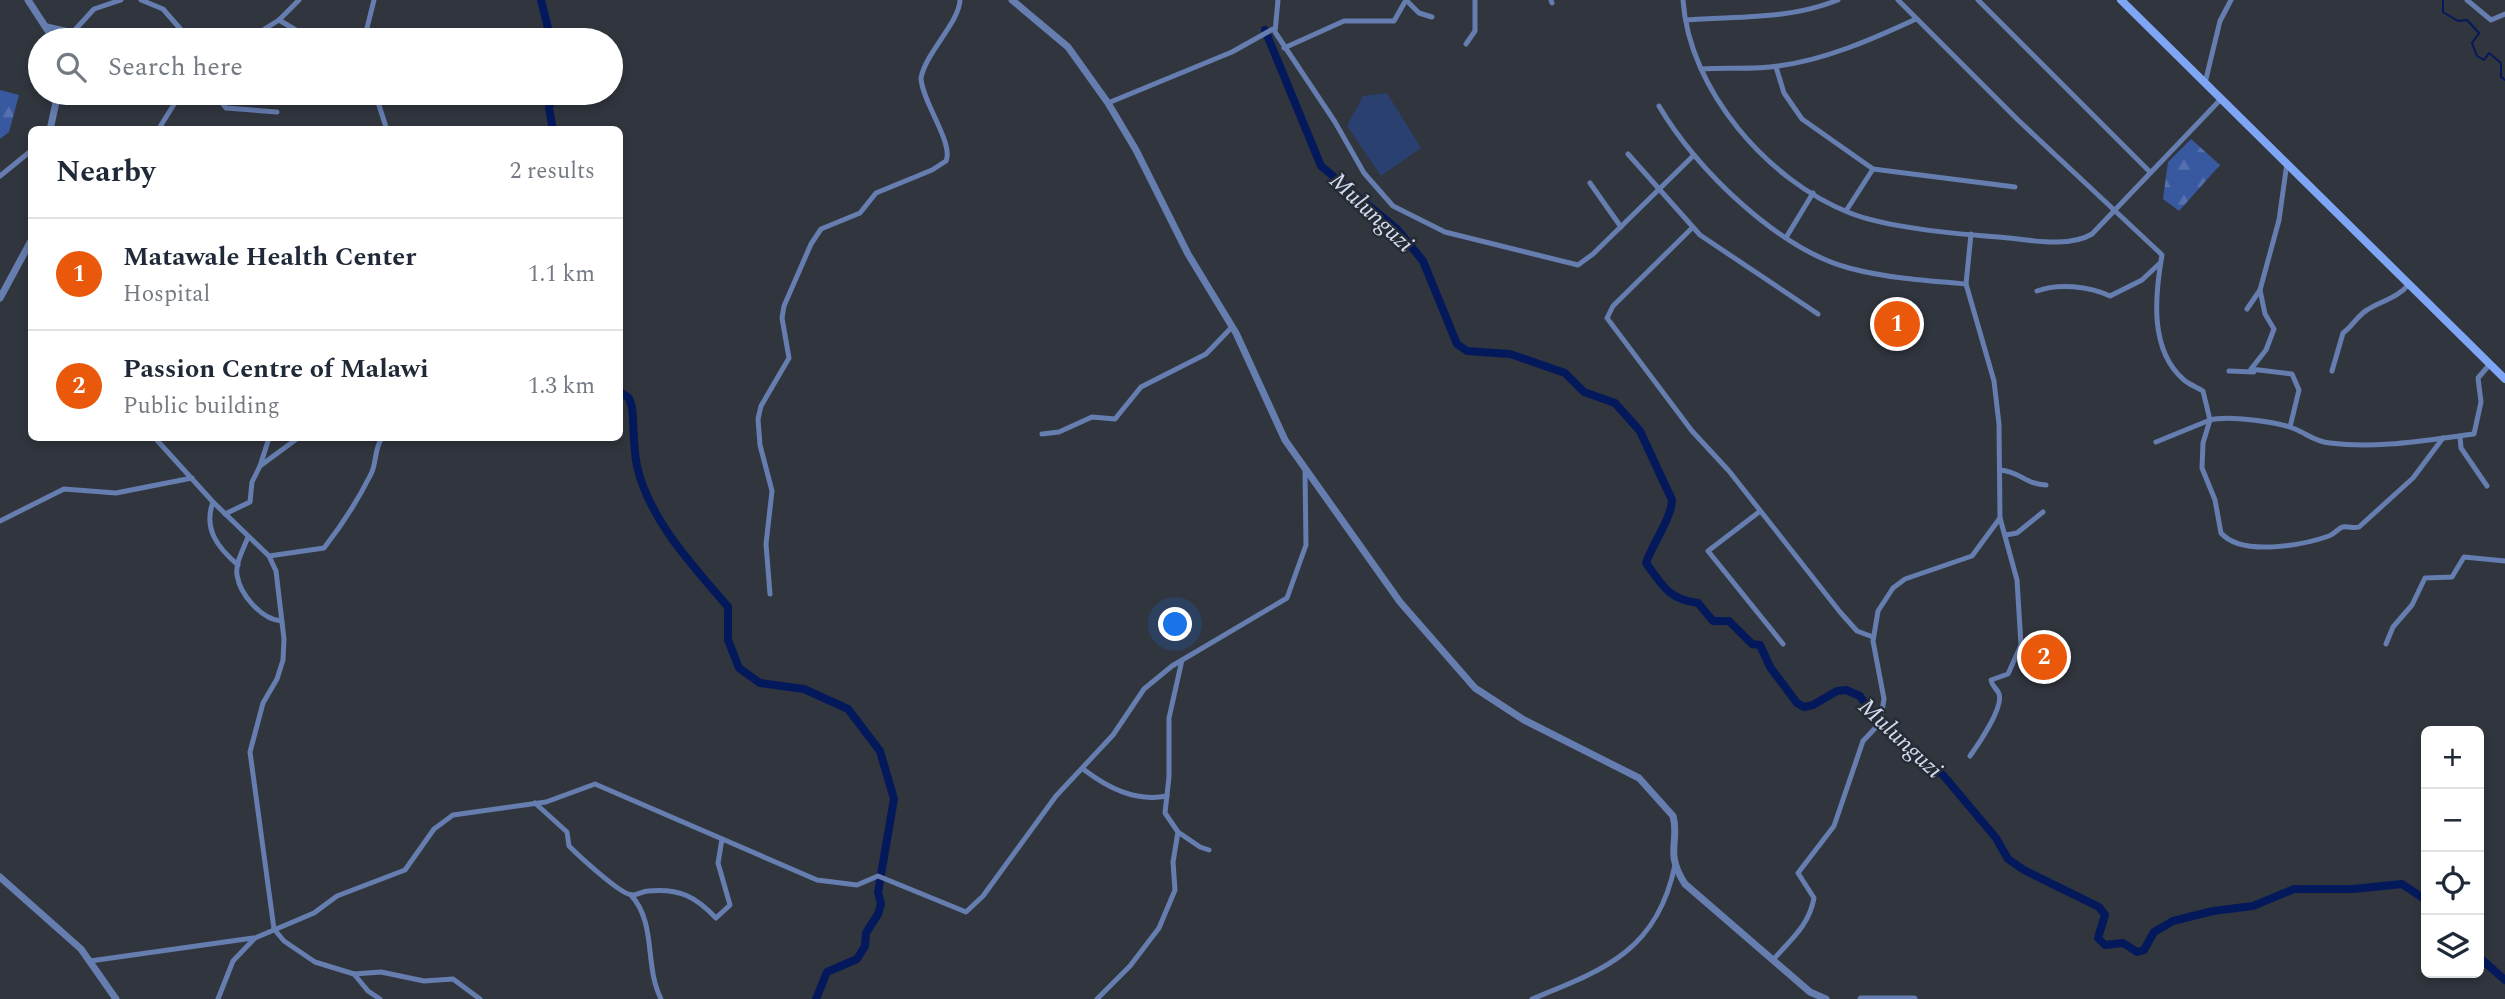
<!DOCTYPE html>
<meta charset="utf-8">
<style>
body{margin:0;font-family:Spectral,serif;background:#f2f2f3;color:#1f2937}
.controls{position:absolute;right:21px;bottom:21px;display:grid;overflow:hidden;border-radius:10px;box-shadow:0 4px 10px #0003}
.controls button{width:63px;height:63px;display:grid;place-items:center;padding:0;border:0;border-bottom:2px solid #e0e1e3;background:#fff;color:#1f2937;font:35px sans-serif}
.you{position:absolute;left:1176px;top:625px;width:24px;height:24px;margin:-18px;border:5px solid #fff;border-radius:50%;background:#1a73e8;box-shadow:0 0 0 10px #1a73e833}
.badge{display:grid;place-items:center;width:46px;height:46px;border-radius:50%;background:#ea580c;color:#fff;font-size:23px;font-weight:700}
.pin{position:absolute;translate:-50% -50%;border:4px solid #fff;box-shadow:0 2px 7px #0006}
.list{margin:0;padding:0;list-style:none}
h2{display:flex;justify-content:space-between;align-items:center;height:91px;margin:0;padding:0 28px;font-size:30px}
h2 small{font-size:23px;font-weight:400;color:#747a83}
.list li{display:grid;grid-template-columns:46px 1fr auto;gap:21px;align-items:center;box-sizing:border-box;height:112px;padding:0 28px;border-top:2px solid #e0e1e3}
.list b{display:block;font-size:26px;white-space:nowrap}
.list p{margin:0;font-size:23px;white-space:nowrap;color:#747a83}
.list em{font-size:23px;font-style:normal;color:#747a83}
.icon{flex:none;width:38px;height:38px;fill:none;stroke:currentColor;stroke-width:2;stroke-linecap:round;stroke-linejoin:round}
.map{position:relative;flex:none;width:2505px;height:999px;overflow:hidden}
.search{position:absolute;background:#fff;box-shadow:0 4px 10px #0003;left:28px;top:28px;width:595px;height:77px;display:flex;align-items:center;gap:18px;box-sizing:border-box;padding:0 24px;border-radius:38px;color:#747a83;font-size:26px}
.panel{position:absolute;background:#fff;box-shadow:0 4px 10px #0003;left:28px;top:126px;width:595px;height:315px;border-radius:10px}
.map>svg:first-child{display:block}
</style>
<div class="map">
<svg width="2505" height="999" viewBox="0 0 2505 999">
<defs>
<pattern id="forest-firs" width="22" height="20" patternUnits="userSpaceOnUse" patternTransform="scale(1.75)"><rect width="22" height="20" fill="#3858a0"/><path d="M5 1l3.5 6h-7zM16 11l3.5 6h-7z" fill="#5570ae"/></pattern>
</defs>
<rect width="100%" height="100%" fill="#31353e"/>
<!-- forest -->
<g fill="url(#forest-firs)">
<path d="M0,90L19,95L9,132L0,139Z"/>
<path d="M2191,139L2220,165L2179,211L2163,199L2168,162Z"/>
</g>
<!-- garden -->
<path fill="#2a4071" d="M1387,93L1421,148L1381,176L1347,126L1363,96Z"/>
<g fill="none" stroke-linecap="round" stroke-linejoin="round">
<!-- stream -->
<path stroke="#03195c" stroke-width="2" d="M2443,0V12L2458,21L2467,20L2479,33L2472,43L2477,56L2484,60L2489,53L2501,63V77L2505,80"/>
<!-- river -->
<g stroke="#03195c" stroke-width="8">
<path d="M541,0L551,40"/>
<path d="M1265,30L1321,166L1397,229L1423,261L1457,344L1467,351L1510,354L1565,373L1584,392L1615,403L1640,431L1672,500C1672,517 1652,545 1646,563C1663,586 1668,599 1698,603L1713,621H1729L1752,644L1760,645L1770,667L1797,703L1804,707L1813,705L1837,691L1846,690L1860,696L1875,718L1910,753L1943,775L1996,838L2008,859L2024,870L2099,907L2105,915L2098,938L2105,945L2123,943L2137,952L2144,950L2154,932L2173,921L2213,911L2253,906L2294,889H2353L2402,884L2426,900"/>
<path d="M553,130L549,108L554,93"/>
<path d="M620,392L629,398L632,407C634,426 633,447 637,466C649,520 694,567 728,607V640L739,668L760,683L804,689L848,709L880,751L894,799L878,892L881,904L878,914L866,933L865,946L857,959L827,972L816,999"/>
<path d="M2479,957L2505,980"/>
</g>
<!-- minor -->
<g stroke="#657daf" stroke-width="5">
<path d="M141,0L163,9L190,40"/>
<path d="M1278,0L1275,32L1335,122L1364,173L1393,206L1445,232L1578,265L1593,254L1694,155"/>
<path d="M1406,0L1419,13L1432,17"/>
<path d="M1551,0L1552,3"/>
<path d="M1683,0C1689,90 1768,181 1850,213C1888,228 1956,234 1998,237C2026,239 2067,249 2092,234L2221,99"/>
<path d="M1898,0L2018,120L2159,252L2162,255C2155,295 2149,350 2184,380C2190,385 2197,387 2203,391L2210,420C2227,415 2279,422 2295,429C2307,434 2316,442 2330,443C2378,449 2426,440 2474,434L2481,402L2478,378L2490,364"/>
<path d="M1978,0L2150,172"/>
<path d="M2467,0L2491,20L2505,14"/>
<path d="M279,20L311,39"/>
<path d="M1686,20C1739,16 1788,20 1838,0"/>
<path d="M47,26L73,32L94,9L121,0"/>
<path d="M247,40L279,20L299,0"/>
<path d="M364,40L374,0"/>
<path d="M1466,44L1475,31V0"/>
<path d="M1284,48L1344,21H1394L1406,0"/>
<path d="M1776,67L1784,93L1802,119L1873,169L2015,187"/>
<path d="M1701,69C1726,67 1753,70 1778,66C1825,60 1873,39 1916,19"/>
<path d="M2205,83L2220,21L2231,0"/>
<path d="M214,93L226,108L277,112"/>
<path d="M375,93L387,130"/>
<path d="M1108,103L1232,52L1273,29"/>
<path d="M1659,106C1695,168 1778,249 1849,268C1886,278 1928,281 1966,284L1971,234"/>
<path d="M158,130L181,93"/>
<path d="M1628,154L1700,235L1818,314"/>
<path d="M0,176L32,150"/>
<path d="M1590,183L1621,227"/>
<path d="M1846,211L1873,169"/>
<path d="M1692,228L1613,306L1607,318L1692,431L1729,471L1840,612L1857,631L1873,637"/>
<path d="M1787,236L1813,193"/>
<path d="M1966,284L1994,381L1999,424L2000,518L2017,580L2021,645L2008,674L1991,680C1992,687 1997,688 1999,694C2004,707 1978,745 1970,756"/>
<path d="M2260,290L2265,314L2274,329L2266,350L2251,369L2292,374L2299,390L2290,427"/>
<path d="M2037,291C2058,283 2089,286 2110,296L2142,280L2159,264"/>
<path d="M2247,309L2260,290L2279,220L2287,163"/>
<path d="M2229,371L2254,372"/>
<path d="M2332,371L2343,333C2353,326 2357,316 2367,310C2382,300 2397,299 2409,284"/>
<path d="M2210,420L2203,443L2202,468L2215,500L2221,533C2242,557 2303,545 2329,536C2335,534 2338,528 2343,527C2350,526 2353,529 2359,527L2413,478L2443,438"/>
<path d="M1042,434L1059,432L1092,417L1115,419L1141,387L1206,354L1232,327"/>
<path d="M2460,436L2461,448L2487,486"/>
<path d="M155,438L213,502L269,556L276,571L284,639L283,660L277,679L263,703L250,752L274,929L284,941L315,962L354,974L381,972L424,981L453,979L480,999"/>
<path d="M2156,442L2210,420"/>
<path d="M260,466L269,438"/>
<path d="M2000,470C2019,471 2027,485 2046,485"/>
<path d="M213,502C203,529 218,548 238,565"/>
<path d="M1759,512L1708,551L1783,644"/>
<path d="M225,514L250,502L252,482L260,466L298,438"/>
<path d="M0,521L64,489L116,493L192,478"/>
<path d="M2006,535L2017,533L2043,512"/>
<path d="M248,537C244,548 235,563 237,575C240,595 262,620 282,621"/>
<path d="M269,556L324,548C342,525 358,500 371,474C377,462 374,449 382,438"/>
<path d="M770,594L766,544L772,491L760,445L758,419L761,406L789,358L782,318L784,306L811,244L821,229L860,213L876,193L932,170L946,161C954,143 922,102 921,78C926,52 959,23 960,0"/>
<path d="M2386,644L2393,627L2412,605L2425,578L2452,577L2464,557L2505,561"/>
<path d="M1083,769C1108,788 1135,802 1167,796"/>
<path d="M535,803L567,832L569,846C578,855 621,895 632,895C638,895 643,891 648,891C680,888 696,897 716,918L730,905L718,863L722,839"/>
<path d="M1178,832L1200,847L1209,850"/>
<path d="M631,895C657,924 644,965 661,999"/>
<path d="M1773,960C1790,940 1809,926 1814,898L1798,873L1834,826L1863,741L1880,723L1884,699L1873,641L1878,611L1893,588L1905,579L1972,556L2000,518"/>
<path d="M90,961L253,938"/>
<path d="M354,974L368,991L380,999"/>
<path d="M218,999L233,961L255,938L314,913L337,896L405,870L434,829L453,815L546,802L595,784L817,880L857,885L878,876L966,912L983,896L1056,796L1113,735L1144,689L1172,666L1287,598L1306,545L1305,471"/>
<path d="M1097,999L1130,966L1159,928L1175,890L1173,862L1178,832L1165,813L1169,777V718L1182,660"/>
<path d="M1532,999C1604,970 1657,951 1675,865"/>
</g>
<!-- tertiary -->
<g stroke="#657daf" stroke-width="7">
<path d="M28,0L54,40"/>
<path d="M1012,0L1068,47L1108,103L1136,150L1188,254L1236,333L1285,440L1400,602L1475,688L1524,720L1639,778L1673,816C1680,842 1664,852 1685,884L1810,992L1826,999"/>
<path d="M50,130L58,93"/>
<path d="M0,298L32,239"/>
<path d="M0,877L81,949L116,999"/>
<path d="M1861,999H1914"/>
</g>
<!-- secondary -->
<path stroke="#7fa5f5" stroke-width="8" d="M2121,0L2505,379"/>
</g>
<g text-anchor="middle" stroke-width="5" stroke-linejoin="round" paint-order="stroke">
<!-- water labels -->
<g font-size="24" font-style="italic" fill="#d2dcf1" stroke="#272b34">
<text transform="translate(1372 212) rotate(43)" y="8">Mulunguzi</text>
<text transform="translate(1901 738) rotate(43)" y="8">Mulunguzi</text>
</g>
</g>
</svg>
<div class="controls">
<button>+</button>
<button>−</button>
<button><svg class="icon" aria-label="locate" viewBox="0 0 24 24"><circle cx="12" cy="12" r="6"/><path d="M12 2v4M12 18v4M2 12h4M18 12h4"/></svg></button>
<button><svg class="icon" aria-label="layers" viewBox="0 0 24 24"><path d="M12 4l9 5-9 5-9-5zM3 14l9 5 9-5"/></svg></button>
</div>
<div class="you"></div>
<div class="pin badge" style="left:1897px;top:324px">1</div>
<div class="pin badge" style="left:2044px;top:657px">2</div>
<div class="search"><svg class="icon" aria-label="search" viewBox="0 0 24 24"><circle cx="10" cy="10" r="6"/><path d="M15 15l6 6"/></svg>Search here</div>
<section class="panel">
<h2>Nearby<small>2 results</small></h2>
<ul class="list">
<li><span class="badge">1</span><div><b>Matawale Health Center</b><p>Hospital</p></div><em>1.1 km</em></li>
<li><span class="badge">2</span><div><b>Passion Centre of Malawi</b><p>Public building</p></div><em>1.3 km</em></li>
</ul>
</section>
</div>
